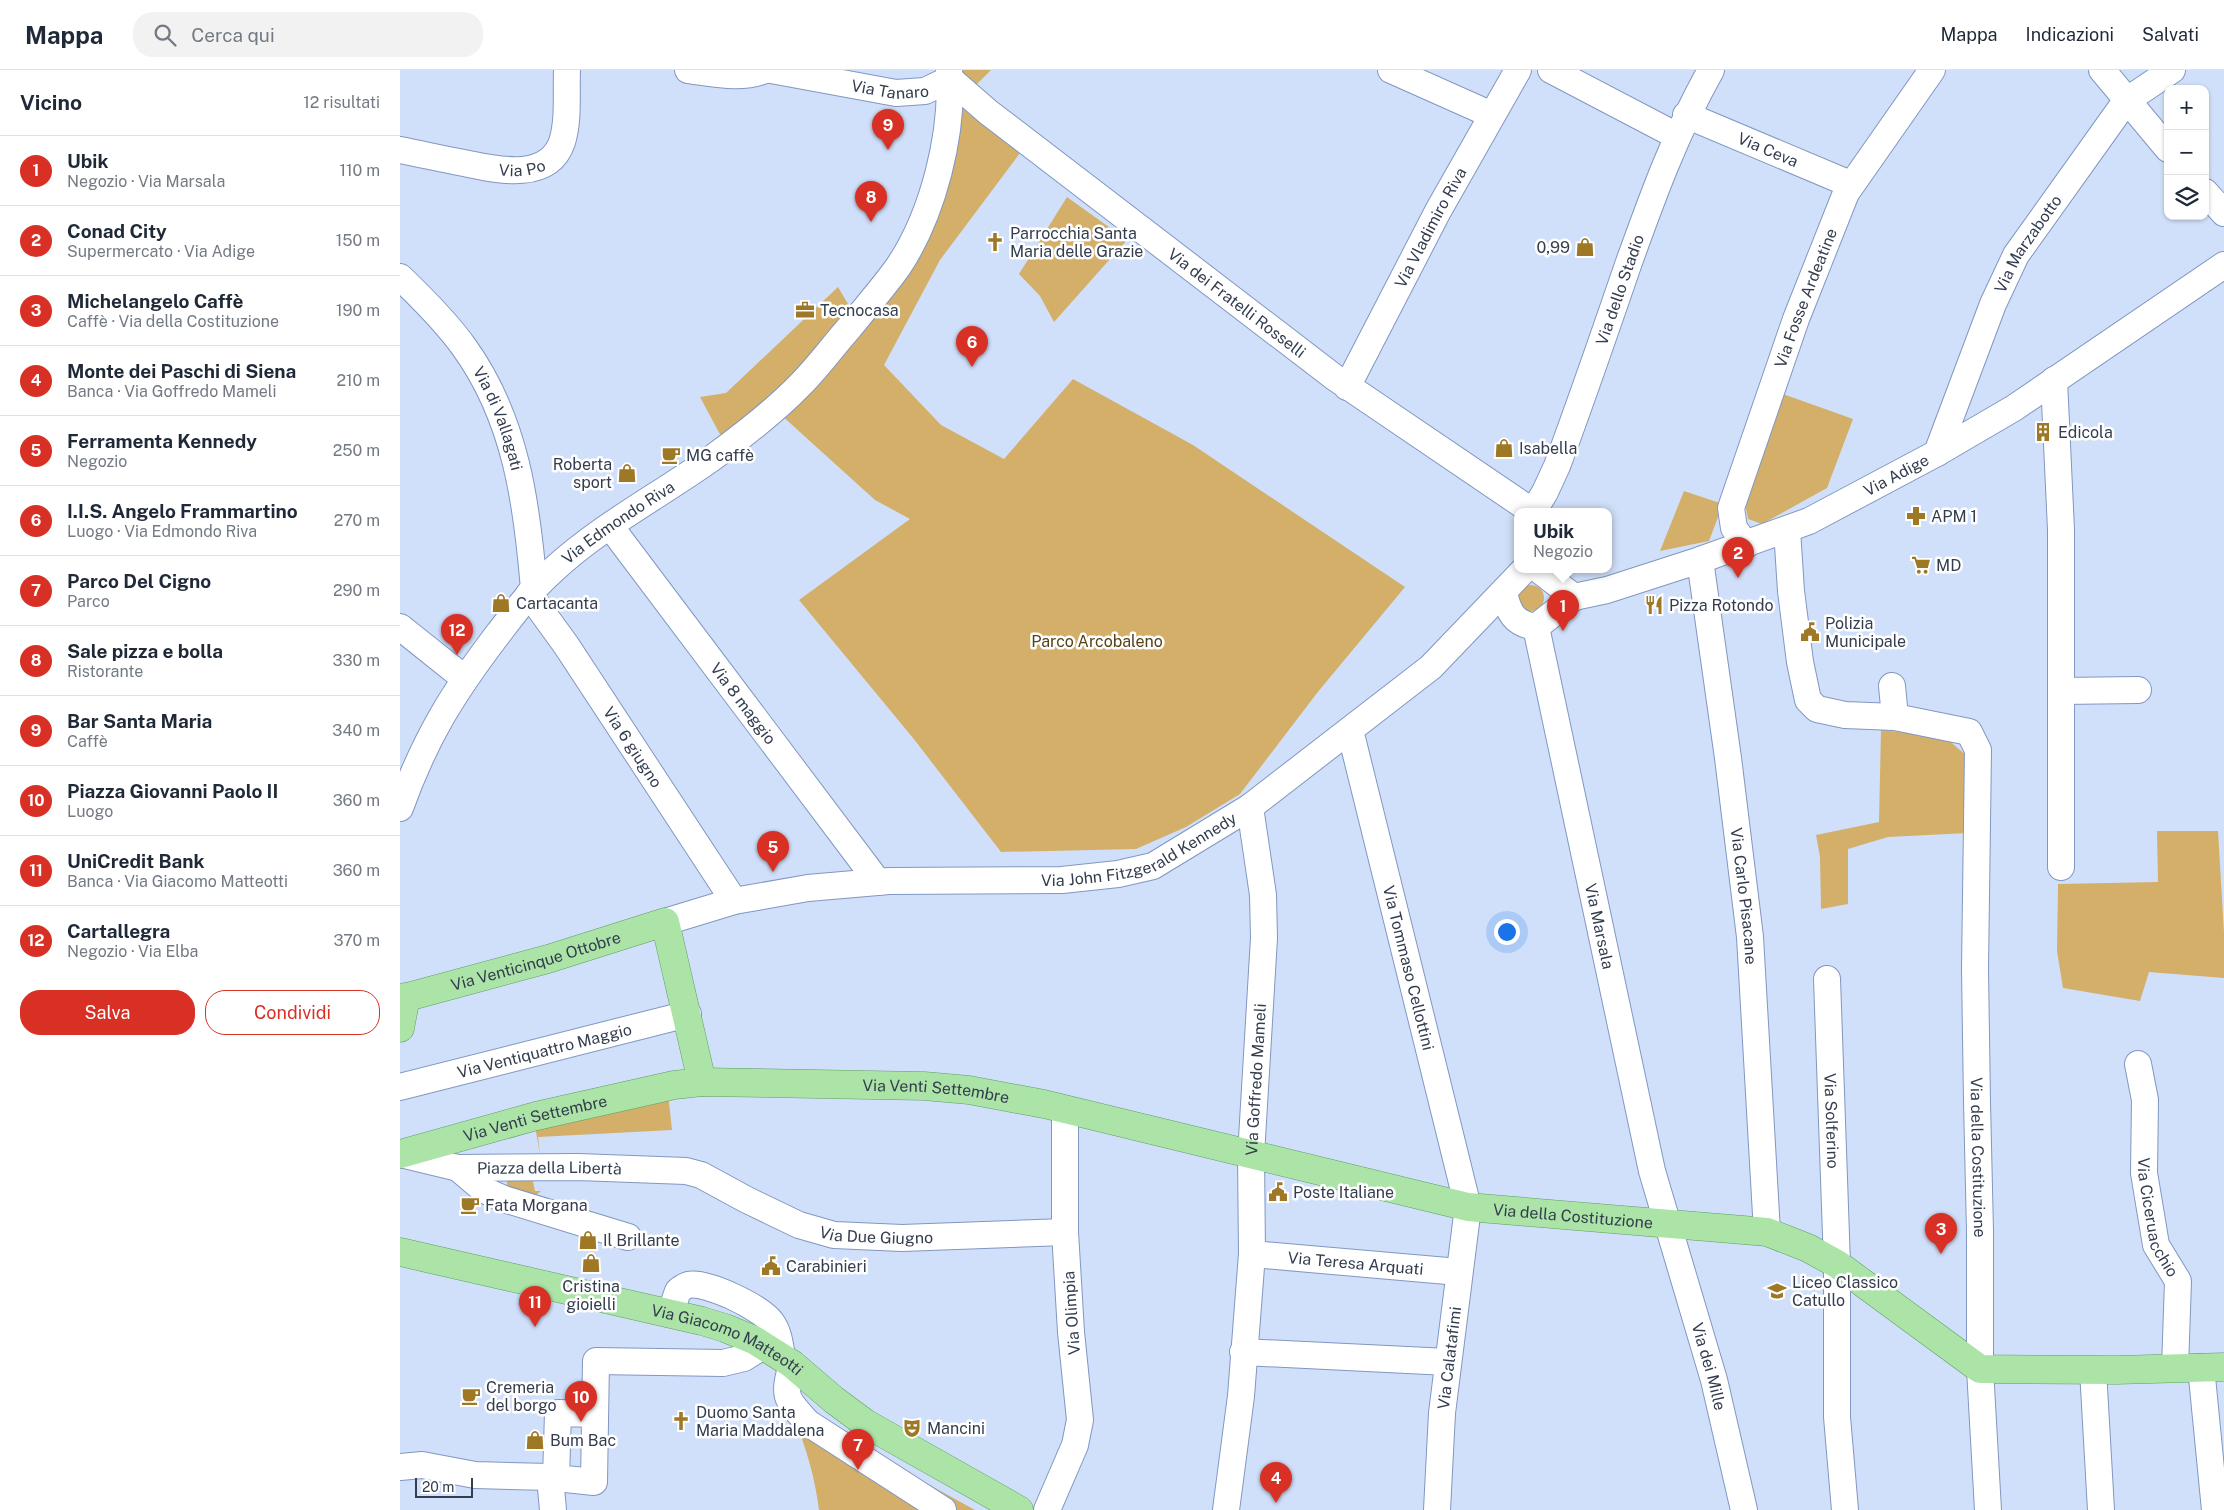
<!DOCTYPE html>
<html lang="it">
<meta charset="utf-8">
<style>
body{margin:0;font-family:"Public Sans",sans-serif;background:#f2f2f3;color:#1f2937}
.controls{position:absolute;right:15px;top:15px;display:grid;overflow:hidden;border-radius:10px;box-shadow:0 1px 4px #0004}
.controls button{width:45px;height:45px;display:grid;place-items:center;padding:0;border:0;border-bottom:1px solid #e0e1e3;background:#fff;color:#1f2937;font:25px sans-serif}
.scale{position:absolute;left:15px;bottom:12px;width:58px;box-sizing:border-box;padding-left:5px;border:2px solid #333d4e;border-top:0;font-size:14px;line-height:18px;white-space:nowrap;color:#333d4e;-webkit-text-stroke:4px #fff;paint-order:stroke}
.you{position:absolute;left:1106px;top:861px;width:18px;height:18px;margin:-12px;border:4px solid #fff;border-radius:50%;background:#1a73e8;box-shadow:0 0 0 8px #1a73e833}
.badge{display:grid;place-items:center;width:32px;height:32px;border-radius:50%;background:#d93025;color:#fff;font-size:16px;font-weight:700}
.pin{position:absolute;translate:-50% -41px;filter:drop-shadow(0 1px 2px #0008)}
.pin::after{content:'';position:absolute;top:26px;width:18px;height:15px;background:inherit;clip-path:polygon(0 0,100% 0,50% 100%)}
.popup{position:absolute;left:1114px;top:438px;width:98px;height:65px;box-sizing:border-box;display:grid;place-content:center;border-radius:10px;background:#fff;filter:drop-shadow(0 1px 4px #0005);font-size:16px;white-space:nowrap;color:#747a83}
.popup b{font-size:19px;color:#1f2937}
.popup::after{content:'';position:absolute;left:50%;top:100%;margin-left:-10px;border:10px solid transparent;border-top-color:#fff}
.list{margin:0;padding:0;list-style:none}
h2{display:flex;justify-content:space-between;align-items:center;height:65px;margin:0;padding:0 20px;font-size:21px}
h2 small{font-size:16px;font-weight:400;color:#747a83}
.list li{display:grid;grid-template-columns:32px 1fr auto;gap:15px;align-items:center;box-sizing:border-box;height:70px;padding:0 20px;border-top:1px solid #e0e1e3}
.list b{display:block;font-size:19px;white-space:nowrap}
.list p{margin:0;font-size:16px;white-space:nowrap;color:#747a83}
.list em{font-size:16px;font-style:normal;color:#747a83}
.actions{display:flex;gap:10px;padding:15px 20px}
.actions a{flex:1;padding:11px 0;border:1px solid #d93025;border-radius:20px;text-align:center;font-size:18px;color:#d93025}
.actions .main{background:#d93025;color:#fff}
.icon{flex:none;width:28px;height:28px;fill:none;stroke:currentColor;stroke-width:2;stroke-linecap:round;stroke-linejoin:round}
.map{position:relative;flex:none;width:1824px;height:1440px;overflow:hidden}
header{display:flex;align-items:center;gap:30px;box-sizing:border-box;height:70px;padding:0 25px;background:#fff;border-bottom:1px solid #e0e1e3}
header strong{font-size:24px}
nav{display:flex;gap:28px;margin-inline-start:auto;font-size:18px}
.search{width:350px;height:45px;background:#f2f2f3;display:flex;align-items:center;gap:12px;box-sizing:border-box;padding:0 18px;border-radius:20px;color:#747a83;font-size:19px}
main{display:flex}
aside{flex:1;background:#fff}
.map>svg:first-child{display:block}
</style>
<header>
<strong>Mappa</strong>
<div class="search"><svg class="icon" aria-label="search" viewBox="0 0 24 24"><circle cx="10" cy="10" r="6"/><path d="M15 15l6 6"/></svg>Cerca qui</div>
<nav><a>Mappa</a><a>Indicazioni</a><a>Salvati</a></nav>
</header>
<main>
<aside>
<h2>Vicino<small>12 risultati</small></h2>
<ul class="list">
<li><span class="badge">1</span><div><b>Ubik</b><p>Negozio · Via Marsala</p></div><em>110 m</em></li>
<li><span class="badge">2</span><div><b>Conad City</b><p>Supermercato · Via Adige</p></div><em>150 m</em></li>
<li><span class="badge">3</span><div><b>Michelangelo Caffè</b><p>Caffè · Via della Costituzione</p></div><em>190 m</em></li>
<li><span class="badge">4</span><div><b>Monte dei Paschi di Siena</b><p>Banca · Via Goffredo Mameli</p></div><em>210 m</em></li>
<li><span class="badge">5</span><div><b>Ferramenta Kennedy</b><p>Negozio</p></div><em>250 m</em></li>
<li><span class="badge">6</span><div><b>I.I.S. Angelo Frammartino</b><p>Luogo · Via Edmondo Riva</p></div><em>270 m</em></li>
<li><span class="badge">7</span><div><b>Parco Del Cigno</b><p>Parco</p></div><em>290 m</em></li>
<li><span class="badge">8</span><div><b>Sale pizza e bolla</b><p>Ristorante</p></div><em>330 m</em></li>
<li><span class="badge">9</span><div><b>Bar Santa Maria</b><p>Caffè</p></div><em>340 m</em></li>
<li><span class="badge">10</span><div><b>Piazza Giovanni Paolo II</b><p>Luogo</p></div><em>360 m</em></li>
<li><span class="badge">11</span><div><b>UniCredit Bank</b><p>Banca · Via Giacomo Matteotti</p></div><em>360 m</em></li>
<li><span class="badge">12</span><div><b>Cartallegra</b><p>Negozio · Via Elba</p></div><em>370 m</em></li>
</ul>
<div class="actions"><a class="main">Salva</a><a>Condividi</a></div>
</aside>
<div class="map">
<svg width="1824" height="1440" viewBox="0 0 1824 1440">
<rect width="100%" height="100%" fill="#d1e0fa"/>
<!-- green -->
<g fill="#d3af6a">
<path d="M560,0H591L575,16L559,2Z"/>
<path d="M559,5L620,83L540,190L484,295L541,355L604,389L673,309L793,375L1005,517L917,623L840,724L786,757L736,779L601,782L513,668L399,530L510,449L475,430L380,344L531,143Z"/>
<path d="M667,127L727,170L654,252L640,226L619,204Z"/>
<path d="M438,217L451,239L390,317L323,370L300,327L326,323Z"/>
<path d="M1383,324L1453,349L1427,418L1362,454L1348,449L1345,433Z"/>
<path d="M1284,421L1323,434L1309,471L1260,481Z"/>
<circle cx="1131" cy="528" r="13"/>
<path d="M1481,660L1545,667L1568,687V763L1488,767L1448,779V834L1421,839L1420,787L1416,765L1479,752Z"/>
<path d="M1757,761H1818L1824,862V908L1749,902L1740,931L1663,918L1657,881L1658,814L1758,812Z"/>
<path d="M268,1023L272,1060L138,1067L140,1085L135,1056Z"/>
<path d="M132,1107L135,1121H141L131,1129L107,1127V1110Z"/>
<path d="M395,1351L479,1387L575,1440H419C415,1409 407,1380 395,1351Z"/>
</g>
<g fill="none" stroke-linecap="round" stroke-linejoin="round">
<!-- minor casing -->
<g stroke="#8197c1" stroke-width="28">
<g id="minor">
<path d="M288,0C313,3 342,10 365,0"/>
<path id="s1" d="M371,0L496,23L525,21L550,9"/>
<path d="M991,0L1092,45"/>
<path d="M1151,0L1277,66"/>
<path d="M1702,0L1768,79"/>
<path id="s2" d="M550,9L588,42L934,307L1133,442"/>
<path id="s3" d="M1286,45L1450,114"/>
<path id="s4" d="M0,80C21,84 42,89 64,93C94,99 148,113 162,72C169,50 166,23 167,0"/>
<path d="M1805,122L1824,143"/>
<path id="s5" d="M0,207C23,229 46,252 64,277C116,349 127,434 134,519"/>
<path d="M1654,310L1661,460V797"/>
<path id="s6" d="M947,317L1038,141L1118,0"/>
<path id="s7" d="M1537,383L1593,234L1616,185L1726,31L1772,0"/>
<path id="s8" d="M1133,442L1145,422L1157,396C1182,329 1205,262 1228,195C1252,128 1276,62 1311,0"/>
<path id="s9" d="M210,456L478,812"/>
<path id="s10" d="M1387,460L1391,521L1400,592L1408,630L1417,639L1445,645L1495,647L1569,662L1578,680L1575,899L1577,1032L1580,1162V1299L1588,1440"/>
<path id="s11" d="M1346,475L1334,458L1331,438L1396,249L1446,123L1532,0"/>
<path id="s12" d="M1300,490L1328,688L1350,867L1367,1162"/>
<path id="s13" d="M1139,500L1174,527L1207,520L1300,490L1409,451L1537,383L1614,338L1824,195"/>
<path d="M1104,522C1108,542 1114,554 1136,557L1174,527"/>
<path id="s14" d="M129,524L166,575L334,831"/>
<path d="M0,557L64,608"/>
<path id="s15" d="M1136,557L1252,1101L1314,1310L1344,1440"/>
<path d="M1492,616L1495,647"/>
<path d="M1661,621L1738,620"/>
<path id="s16" d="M950,660L1068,1137L1042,1343L1037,1440"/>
<path id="s17" d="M0,738C25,668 53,623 98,564C115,542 131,520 151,502C200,456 261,425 315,386C345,364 375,341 400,315C418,297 433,276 450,257C466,237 483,218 498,197C533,145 554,63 549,0"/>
<path id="s18" d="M265,852L334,831L408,818L489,811L662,810L718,804L753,796L850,737L1031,597L1124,500"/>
<path id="s19" d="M1427,909L1437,1194V1347L1445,1440"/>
<path id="s20" d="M1738,994L1745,1030L1744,1103L1756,1175L1778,1211L1775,1298"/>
<path id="s21" d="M0,1017L288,944"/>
<path id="s22" d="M1,1084L58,1098L178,1097L286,1101L301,1105L347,1130L399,1155L434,1165L502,1168L665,1162"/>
<path d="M58,1098L84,1120L104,1129L228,1167"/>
<path id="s23" d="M852,1184L1059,1202"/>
<path d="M270,1244L278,1221C281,1219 284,1216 288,1215C307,1211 362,1238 372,1253C379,1263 380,1275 382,1287"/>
<path d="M843,1282L1048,1292"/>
<path d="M392,1294C383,1327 385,1328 408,1353L543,1440"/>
<path d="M1801,1297L1815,1440"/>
<path d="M1693,1300L1701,1440"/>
<path d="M195,1344L158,1343L156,1408L194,1412L196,1291L323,1293L344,1288L363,1276"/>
<path d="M0,1397L22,1395L75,1405L150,1407L153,1440"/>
<path d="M647,1440L675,1375L680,1350L671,1262L665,1162V1039"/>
<path id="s24" d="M826,1440L841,1326L852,1184L851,1085L864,868L863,825L850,737"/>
</g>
</g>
<!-- major casing -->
<g stroke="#5d9e62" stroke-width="29">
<g id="major">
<path id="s25" d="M0,929L148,889L265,852L302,1012"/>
<path d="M0,958L6,927"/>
<path id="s26" d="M0,1084L136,1046L274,1015L302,1012L524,1016L569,1020L644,1034L1068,1137L1367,1162L1408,1178L1437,1194L1580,1299L1716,1300L1824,1297"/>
<path id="s27" d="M0,1182L302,1251L325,1258L354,1270L392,1294L434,1330L465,1353L619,1440"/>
</g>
</g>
<!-- minor -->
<use href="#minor" stroke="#fff" stroke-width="26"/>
<!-- major -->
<use href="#major" stroke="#ace4a7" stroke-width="28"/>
</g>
<!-- icons -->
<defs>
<g id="church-bare" transform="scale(1.5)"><path d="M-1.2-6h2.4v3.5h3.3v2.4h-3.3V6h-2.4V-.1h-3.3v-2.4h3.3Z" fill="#9f7826" stroke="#fff" stroke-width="2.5" paint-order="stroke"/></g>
<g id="shop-bare" transform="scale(1.5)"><path d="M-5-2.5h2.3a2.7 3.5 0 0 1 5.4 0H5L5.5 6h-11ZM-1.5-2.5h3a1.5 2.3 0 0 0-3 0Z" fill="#9f7826" stroke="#fff" stroke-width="2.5" paint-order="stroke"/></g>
<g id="office-bare" transform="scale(1.5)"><path d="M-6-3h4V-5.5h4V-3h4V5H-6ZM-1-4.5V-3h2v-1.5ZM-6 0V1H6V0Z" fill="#9f7826" stroke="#fff" stroke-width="2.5" paint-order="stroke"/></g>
<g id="building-bare" transform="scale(1.5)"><path d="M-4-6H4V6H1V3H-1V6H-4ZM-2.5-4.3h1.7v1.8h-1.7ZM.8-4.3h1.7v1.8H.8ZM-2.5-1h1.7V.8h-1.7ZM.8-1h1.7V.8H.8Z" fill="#9f7826" stroke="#fff" stroke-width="2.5" paint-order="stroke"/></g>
<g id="cafe-bare" transform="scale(1.5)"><path d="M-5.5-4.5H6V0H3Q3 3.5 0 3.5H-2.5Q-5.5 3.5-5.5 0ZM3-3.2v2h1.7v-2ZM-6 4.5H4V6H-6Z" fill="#9f7826" stroke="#fff" stroke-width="2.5" paint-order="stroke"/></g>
<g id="pharmacy-bare" transform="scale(1.5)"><path d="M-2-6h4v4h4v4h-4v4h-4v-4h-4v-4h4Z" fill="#9f7826" stroke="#fff" stroke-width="2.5" paint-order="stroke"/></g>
<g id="supermarket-bare" transform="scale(1.5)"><path d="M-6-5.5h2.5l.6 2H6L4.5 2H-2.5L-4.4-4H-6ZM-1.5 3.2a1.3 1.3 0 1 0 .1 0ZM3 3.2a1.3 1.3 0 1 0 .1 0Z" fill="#9f7826" stroke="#fff" stroke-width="2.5" paint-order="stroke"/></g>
<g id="restaurant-bare" transform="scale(1.5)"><path d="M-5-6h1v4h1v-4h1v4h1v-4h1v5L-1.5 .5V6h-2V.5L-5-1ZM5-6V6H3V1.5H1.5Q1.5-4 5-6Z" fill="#9f7826" stroke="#fff" stroke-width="2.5" paint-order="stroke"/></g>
<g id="civic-bare" transform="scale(1.5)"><path d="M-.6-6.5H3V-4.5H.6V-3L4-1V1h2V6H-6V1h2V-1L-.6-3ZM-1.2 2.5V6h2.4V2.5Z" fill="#9f7826" stroke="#fff" stroke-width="2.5" paint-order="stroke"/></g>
<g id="school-bare" transform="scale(1.5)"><path d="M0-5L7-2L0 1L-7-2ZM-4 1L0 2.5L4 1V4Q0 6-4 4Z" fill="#9f7826" stroke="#fff" stroke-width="2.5" paint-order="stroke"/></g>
<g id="theatre-bare" transform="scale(1.5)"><path d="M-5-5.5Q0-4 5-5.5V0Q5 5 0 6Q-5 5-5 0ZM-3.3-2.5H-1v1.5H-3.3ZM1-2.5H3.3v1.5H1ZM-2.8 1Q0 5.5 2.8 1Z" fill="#9f7826" stroke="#fff" stroke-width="2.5" paint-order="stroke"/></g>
</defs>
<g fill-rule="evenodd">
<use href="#church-bare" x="595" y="172"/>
<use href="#shop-bare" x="1185" y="177"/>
<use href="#office-bare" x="405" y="240"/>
<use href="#building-bare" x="1643" y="362"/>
<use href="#shop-bare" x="1104" y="378"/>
<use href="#cafe-bare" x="271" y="385"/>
<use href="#shop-bare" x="227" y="403"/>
<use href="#pharmacy-bare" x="1516" y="446"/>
<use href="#supermarket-bare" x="1521" y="495"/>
<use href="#shop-bare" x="101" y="533"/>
<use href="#restaurant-bare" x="1254" y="535"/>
<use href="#civic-bare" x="1410" y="562"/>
<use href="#civic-bare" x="878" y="1122"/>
<use href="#cafe-bare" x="70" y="1135"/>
<use href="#shop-bare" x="188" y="1170"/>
<use href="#shop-bare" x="191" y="1193"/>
<use href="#civic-bare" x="371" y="1196"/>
<use href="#school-bare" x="1377" y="1221"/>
<use href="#cafe-bare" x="71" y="1326"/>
<use href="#church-bare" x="281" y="1351"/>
<use href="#theatre-bare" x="512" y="1358"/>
<use href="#shop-bare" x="135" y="1370"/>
</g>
<g text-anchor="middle" stroke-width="5" stroke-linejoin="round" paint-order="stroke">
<!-- street labels -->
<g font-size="16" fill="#333d4e" stroke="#fff">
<text dy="6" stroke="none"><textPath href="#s1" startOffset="121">Via Tanaro</textPath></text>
<text dy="6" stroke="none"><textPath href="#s3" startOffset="89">Via Ceva</textPath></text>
<text dy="6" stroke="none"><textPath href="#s4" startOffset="124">Via Po</textPath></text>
<text dy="6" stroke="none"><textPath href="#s6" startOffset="180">Via Vladimiro Riva</textPath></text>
<text dy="6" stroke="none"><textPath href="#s7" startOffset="229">Via Marzabotto</textPath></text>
<text dy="6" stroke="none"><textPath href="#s8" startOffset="239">Via dello Stadio</textPath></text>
<text dy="6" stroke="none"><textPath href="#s11" startOffset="264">Via Fosse Ardeatine</textPath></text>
<text dy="6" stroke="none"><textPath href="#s2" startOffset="364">Via dei Fratelli Rosselli</textPath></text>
<text dy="6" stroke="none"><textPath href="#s5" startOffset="175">Via di Vallagati</textPath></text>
<text dy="6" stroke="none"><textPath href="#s13" startOffset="390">Via Adige</textPath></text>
<text dy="6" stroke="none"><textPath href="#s17" startOffset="366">Via Edmondo Riva</textPath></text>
<text dy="6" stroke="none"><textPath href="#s9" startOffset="222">Via 8 maggio</textPath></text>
<text dy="6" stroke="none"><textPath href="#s14" startOffset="185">Via 6 giugno</textPath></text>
<text dy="6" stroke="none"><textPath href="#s18" startOffset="485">Via John Fitzgerald Kennedy</textPath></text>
<text dy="6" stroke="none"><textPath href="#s12" startOffset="339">Via Carlo Pisacane</textPath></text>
<text dy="6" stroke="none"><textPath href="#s15" startOffset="306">Via Marsala</textPath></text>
<text dy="6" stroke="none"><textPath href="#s25" startOffset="141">Via Venticinque Ottobre</textPath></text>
<text dy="6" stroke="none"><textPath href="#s16" startOffset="245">Via Tommaso Cellottini</textPath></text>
<text dy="6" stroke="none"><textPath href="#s21" startOffset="149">Via Ventiquattro Maggio</textPath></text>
<text dy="6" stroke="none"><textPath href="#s24" startOffset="432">Via Goffredo Mameli</textPath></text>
<text dy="6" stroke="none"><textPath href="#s26" startOffset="545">Via Venti Settembre</textPath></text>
<text dy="6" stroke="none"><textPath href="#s26" startOffset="140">Via Venti Settembre</textPath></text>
<text dy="6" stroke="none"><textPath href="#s19" startOffset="142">Via Solferino</textPath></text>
<text dy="6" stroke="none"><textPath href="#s10" startOffset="766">Via della Costituzione</textPath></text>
<text dy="6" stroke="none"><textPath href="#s22" startOffset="150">Piazza della Libertà</textPath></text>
<text dy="6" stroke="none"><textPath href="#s20" startOffset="156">Via Ciceruacchio</textPath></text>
<text dy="6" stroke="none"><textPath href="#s26" startOffset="1196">Via della Costituzione</textPath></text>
<text dy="6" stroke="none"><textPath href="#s22" startOffset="491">Via Due Giugno</textPath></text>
<text dy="6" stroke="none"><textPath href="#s23" startOffset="104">Via Teresa Arquati</textPath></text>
<text transform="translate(671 1243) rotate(-94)" y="6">Via Olimpia</text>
<text dy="6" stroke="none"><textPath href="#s27" startOffset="340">Via Giacomo Matteotti</textPath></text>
<text transform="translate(1049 1288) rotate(-83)" y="6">Via Calatafimi</text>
<text dy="6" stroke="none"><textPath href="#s15" startOffset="760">Via dei Mille</textPath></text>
</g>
<!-- poi labels -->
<g font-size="16" fill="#333d4e" stroke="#fff" text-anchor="start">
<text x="610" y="169">Parrocchia Santa<tspan x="610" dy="18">Maria delle Grazie</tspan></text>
<text x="1170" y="183" text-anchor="end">0,99</text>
<text x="420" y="246">Tecnocasa</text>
<text x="1658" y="368">Edicola</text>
<text x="1119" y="384">Isabella</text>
<text x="286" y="391">MG caffè</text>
<text x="212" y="400" text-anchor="end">Roberta<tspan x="212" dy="18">sport</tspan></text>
<text x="1531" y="452">APM 1</text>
<text x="1536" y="501">MD</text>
<text x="116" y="539">Cartacanta</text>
<text x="1269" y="541">Pizza Rotondo</text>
<text x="1425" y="559">Polizia<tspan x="1425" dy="18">Municipale</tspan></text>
<text x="893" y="1128">Poste Italiane</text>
<text x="85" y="1141">Fata Morgana</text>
<text x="203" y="1176">Il Brillante</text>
<text x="386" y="1202">Carabinieri</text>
<text x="1392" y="1218">Liceo Classico<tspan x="1392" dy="18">Catullo</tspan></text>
<text x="191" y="1222" text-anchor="middle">Cristina<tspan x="191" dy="18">gioielli</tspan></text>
<text x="86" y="1323">Cremeria<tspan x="86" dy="18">del borgo</tspan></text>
<text x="296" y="1348">Duomo Santa<tspan x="296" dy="18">Maria Maddalena</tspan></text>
<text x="527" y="1364">Mancini</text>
<text x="150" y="1376">Bum Bac</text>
</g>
<!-- park labels -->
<g font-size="16" fill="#574116" stroke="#fff">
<text x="697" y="577">Parco Arcobaleno</text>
</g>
</g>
</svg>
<div class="controls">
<button>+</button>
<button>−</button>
<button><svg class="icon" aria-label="layers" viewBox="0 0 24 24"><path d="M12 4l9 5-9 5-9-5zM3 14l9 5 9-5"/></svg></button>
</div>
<div class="scale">20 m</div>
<div class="you"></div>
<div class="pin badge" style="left:1163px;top:561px">1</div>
<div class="popup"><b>Ubik</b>Negozio</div>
<div class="pin badge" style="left:1338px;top:508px">2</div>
<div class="pin badge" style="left:1541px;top:1184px">3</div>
<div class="pin badge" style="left:876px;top:1433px">4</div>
<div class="pin badge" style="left:373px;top:802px">5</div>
<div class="pin badge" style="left:572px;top:297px">6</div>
<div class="pin badge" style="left:458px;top:1400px">7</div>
<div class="pin badge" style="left:471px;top:152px">8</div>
<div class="pin badge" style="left:488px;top:80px">9</div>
<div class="pin badge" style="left:181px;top:1352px">10</div>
<div class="pin badge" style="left:135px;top:1257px">11</div>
<div class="pin badge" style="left:57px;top:585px">12</div>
</div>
</main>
